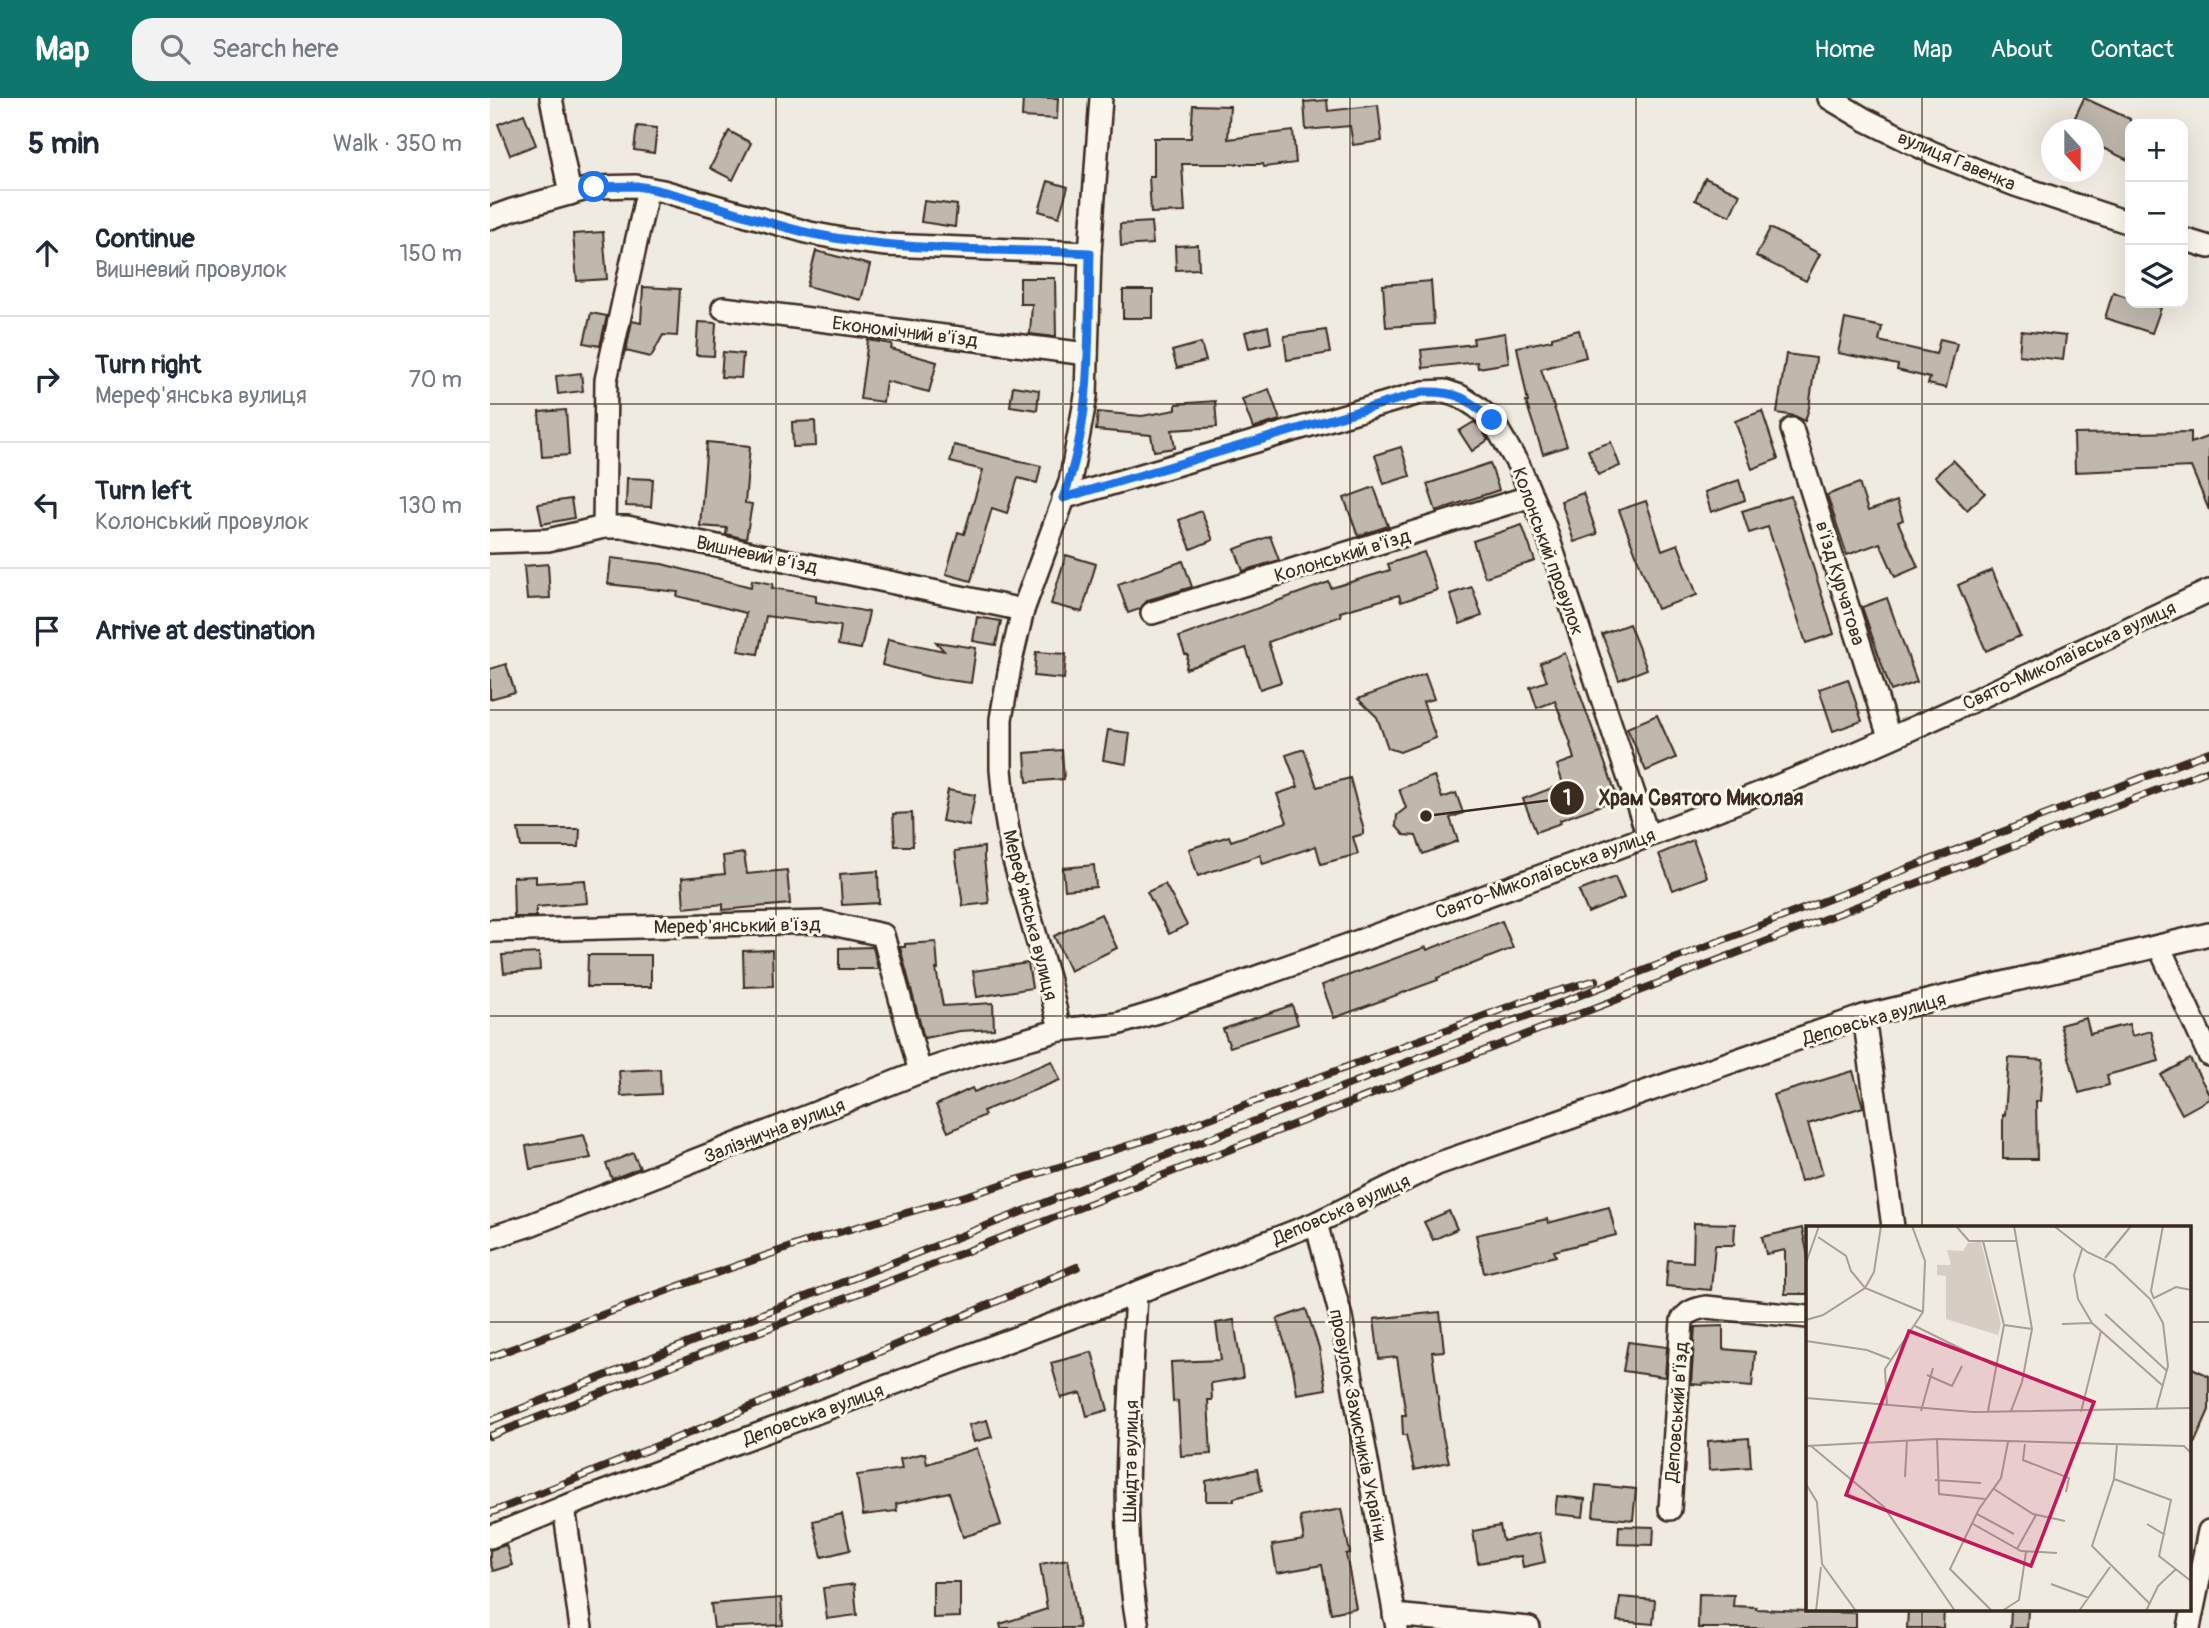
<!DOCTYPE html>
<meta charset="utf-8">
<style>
body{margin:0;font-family:Pangolin,sans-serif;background:#f2f2f3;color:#1f2937}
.controls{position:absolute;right:21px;top:21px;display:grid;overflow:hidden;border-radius:14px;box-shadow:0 7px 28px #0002}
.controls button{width:63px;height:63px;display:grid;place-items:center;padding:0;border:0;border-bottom:2px solid #e0e1e3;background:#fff;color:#1f2937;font:35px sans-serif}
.compass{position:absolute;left:1551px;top:21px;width:63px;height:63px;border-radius:50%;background:#fff;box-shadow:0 7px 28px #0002;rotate:159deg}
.stop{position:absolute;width:21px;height:21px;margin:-16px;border:5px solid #1a73e8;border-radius:50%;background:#fff}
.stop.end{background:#1a73e8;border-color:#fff;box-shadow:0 2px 7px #0008}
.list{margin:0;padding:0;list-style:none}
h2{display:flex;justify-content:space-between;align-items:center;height:91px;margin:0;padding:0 28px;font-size:30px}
h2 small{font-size:23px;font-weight:400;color:#747a83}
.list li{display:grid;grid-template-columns:46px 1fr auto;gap:21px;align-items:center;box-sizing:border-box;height:126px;padding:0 28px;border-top:2px solid #e0e1e3}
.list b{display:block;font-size:26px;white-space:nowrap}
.list p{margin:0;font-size:23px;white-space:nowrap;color:#747a83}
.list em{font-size:23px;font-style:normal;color:#747a83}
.icon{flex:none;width:38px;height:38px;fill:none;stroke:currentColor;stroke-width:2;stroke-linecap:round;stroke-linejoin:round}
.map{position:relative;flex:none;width:1719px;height:1530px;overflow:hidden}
header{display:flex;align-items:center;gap:42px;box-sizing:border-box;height:98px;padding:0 35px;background:#0f766e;color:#fff}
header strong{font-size:33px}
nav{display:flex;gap:38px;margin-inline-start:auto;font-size:24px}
.search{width:490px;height:63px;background:#f2f2f3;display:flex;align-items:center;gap:18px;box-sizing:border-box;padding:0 24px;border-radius:21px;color:#747a83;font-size:26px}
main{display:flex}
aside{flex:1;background:#fff}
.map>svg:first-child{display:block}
</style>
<header>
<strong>Map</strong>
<div class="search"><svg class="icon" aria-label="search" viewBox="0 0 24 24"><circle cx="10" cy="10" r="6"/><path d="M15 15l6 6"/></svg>Search here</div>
<nav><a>Home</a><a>Map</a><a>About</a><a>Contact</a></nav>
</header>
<main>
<aside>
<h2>5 min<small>Walk · 350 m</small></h2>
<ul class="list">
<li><svg class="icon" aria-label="ahead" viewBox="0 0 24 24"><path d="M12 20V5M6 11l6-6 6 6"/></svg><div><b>Continue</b><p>Вишневий провулок</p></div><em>150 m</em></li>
<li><svg class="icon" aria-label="right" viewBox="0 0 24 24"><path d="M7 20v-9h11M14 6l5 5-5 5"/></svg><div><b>Turn right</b><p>Мереф'янська вулиця</p></div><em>70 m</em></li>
<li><svg class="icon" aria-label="left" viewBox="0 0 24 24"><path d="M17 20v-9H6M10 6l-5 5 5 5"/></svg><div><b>Turn left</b><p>Колонський провулок</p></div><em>130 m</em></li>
<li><svg class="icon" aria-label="arrive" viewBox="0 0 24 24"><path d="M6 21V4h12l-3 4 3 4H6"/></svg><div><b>Arrive at destination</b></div></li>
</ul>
</aside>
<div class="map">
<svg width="1719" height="1530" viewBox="0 0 1719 1530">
<rect width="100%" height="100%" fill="#f0ebe0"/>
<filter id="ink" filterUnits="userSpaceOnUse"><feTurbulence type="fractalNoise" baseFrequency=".0143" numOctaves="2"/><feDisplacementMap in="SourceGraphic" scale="14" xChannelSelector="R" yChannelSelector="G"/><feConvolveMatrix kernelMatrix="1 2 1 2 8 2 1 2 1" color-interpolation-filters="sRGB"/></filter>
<g filter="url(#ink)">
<!-- building -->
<g fill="#c0b8ad" stroke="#3b2a1e" stroke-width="2">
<path d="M533,0H568L567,21L532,19Z"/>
<path d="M1594,0L1640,21V63L1604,46V32H1579Z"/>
<path d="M837,2L838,13L888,7L892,43L863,47L860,28L816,32L814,4Z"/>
<path d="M703,7L740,8L738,41L803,33L806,65L774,69L773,66H692L695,114L661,115L659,78H664V40H701Z"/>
<path d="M34,16L46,47L20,57L8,26Z"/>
<path d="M147,28L167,30L164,55L144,52Z"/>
<path d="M239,33L261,45L243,82L220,70Z"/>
<path d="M1215,80L1250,96L1240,118L1205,102Z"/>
<path d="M558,83L578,89L569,119L549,113Z"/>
<path d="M434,103L467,107L465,129L431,124Z"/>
<path d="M661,124L663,146L631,148L630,126Z"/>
<path d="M1280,130L1330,156L1316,183L1266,158Z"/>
<path d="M113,134L117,181L87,183L83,136Z"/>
<path d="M708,147L709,171L686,172L685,148Z"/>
<path d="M326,153L380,167L371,202L317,188Z"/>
<path d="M530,180H565L566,239L540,236L542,206H530Z"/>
<path d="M941,183L944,226L896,229L893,187Z"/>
<path d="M153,189L190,191L187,238L173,237L161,259L136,253L142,223L151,225Z"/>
<rect x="633" y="192" width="30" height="28"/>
<path d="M1623,194L1640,200V205H1655L1671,210L1662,235L1615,220Z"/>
<path d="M101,215L117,218L110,248L94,245Z"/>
<path d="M1355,221L1392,229L1389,243L1446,256L1450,241L1467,245L1456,290L1438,286L1440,280L1407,272L1408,267L1348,255Z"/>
<path d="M208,224L226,225L224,258L206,257Z"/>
<path d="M778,228L781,245L759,250L755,234Z"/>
<path d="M836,232L840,255L797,262L794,238Z"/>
<path d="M1089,232L1096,259L1051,271L1077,348L1053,356L1036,304H1038L1027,249L1062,242V239Z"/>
<path d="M1531,233L1576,238L1573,262L1529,257Z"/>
<path d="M1015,235L1019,265L988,270L987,264L933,270L931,252L984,246L983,240Z"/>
<path d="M378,242L402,246L401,251L447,264L439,294L396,283L393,304L370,301Z"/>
<path d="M711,245L716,263L687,270L682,253Z"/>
<path d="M233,254L253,256L251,280L231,279Z"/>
<path d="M1296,256L1326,260L1319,310L1315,323L1305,318L1287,315Z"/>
<path d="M91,275L93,293L68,296L66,278Z"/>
<path d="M523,288L549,292L547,312L520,308Z"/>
<path d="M779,291L790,322L763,330L752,301Z"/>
<path d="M725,303L727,329L682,332L685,350L664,353L661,337L606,332L608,314L652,318L686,312V306Z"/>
<path d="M76,312L79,357L52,359L49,314Z"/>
<path d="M1272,313L1288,361L1262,371L1245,323Z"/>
<path d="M325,323L326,348L303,349L302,324Z"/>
<path d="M984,324L991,330L998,342L982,353L969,333Z"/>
<path d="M1701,334V345L1719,338V412L1701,369L1585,374L1584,336Z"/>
<path d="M217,344L260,348L255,405L262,406L256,441L236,436L237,430L210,428Z"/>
<path d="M1121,344L1130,368L1108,377L1098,352Z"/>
<path d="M464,347L551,368L547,385L528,380L517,415L502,410L481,483L456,476L468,434L474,436L493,372L460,364Z"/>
<path d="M911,349L920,378L894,386L885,357Z"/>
<path d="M1463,362L1495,395L1477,412L1445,378Z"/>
<path d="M1000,365L1009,392L946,413L937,386Z"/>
<path d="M137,380L163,381L161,409L136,408Z"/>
<path d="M1249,382L1255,402L1221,414L1215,394Z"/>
<path d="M1369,385L1378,413L1407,403L1413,422L1408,424L1428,469L1405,479L1390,445L1357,457L1337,397Z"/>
<path d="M884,389L898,428L868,438L854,400Z"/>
<path d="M1093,395L1107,436L1084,444L1071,403Z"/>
<path d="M1301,398L1344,536L1316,545L1278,429L1259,435L1252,413Z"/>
<path d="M81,401L84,420L52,426L48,406Z"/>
<path d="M1156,403L1172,452L1188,446L1207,497L1167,511L1129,412Z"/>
<path d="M711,413L723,442L701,451L689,422Z"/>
<path d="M1032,427L1045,463L995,479L983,443Z"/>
<path d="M780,438L789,462L753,473L745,451Z"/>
<path d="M934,454L947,492L911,504L909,497L850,514L851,518L778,544L791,584L770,591L756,550L696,571L698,557L695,556L689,539L839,484L841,490L900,472L898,466Z"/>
<path d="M576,457L606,466L592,514L561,506Z"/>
<path d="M121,460L172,466L261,489L262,482L283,486L282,490L326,497V504L379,514L371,551L348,547L351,528L276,518L268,556L248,553L256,515L187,498L188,494L118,486Z"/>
<path d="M693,463L702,489L658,502L650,511L638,515L628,486Z"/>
<path d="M58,466L60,500L37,501L34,468Z"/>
<path d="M1502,472L1530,538L1496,553L1468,487Z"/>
<path d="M982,489L992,518L970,526L960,496Z"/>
<path d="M1397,500L1427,584L1401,593L1372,509Z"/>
<path d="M487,519L511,523L506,547L483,543Z"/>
<path d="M1139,526L1157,571L1129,582L1112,536Z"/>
<path d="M398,541L454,553L446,544L486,550L481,585L443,580L392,567Z"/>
<path d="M546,554L576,556L574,581L544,578Z"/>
<path d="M1075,555L1128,701L1070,722L1071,725L1046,734L1033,701L1073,686L1067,667L1084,661L1080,647L1081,646L1065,603L1047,610L1040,589L1057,583L1050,565Z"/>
<path d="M16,566L25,594L0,601V571Z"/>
<path d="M935,576L944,601L933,604L946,640L910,654L898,650L887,619L868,601Z"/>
<path d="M1358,581L1372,623L1343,633L1329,591Z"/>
<path d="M1167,617L1186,660L1156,673L1137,630Z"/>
<path d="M618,632L640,635L636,666L613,662Z"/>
<path d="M814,651L827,689L860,680L873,729V736L863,739L868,756L831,766L826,748L773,766L770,757L708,778L699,751L739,738L741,743L797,724L787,696L808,689L796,657Z"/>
<path d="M572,652L574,681L537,684L535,655Z"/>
<path d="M944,678L952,700L966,695L973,715L960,720L968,743L933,756L926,738L914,737L906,728L907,717L916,710L909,691Z"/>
<path d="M458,692L485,697L479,728L452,723Z"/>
<path d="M422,715L423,748H405L403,716Z"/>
<path d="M28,731H90L89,749H31Z"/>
<path d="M1203,742L1217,779L1183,792L1169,756Z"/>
<path d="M494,749V760L499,805L473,808L465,753Z"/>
<path d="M254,755L257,776L297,772L300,806L233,812V806L194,810L192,780L235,776L233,758Z"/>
<path d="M604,767L606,789L575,792L573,770Z"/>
<path d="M388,773L389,805L352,807L350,776Z"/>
<path d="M46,778V785L95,782L97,805L46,809V819H24L23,779Z"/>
<path d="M1125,779L1134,800L1098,815L1089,793Z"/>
<path d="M675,786L697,827L679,836L657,794Z"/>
<path d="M611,816L627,850L580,873L564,838Z"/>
<path d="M1012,823L1023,850L947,880L948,882L844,920L832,887L936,849L937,852Z"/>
<path d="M446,844L448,871H446L453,908L503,905L504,931L470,933L434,940L410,849H415V846Z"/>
<path d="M383,849L388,871H349V850Z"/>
<path d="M282,852L283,888L254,889L253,853Z"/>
<path d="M49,855L50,872L14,875L12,857Z"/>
<path d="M98,857H161V889H97Z"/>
<path d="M538,865L542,890L487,899L483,873Z"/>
<path d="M802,907L808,926L740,949L733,931Z"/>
<path d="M1596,920L1600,936L1639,926L1642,938L1661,933L1669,963L1617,977L1619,987L1589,995L1570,927Z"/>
<path d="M1519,960L1553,962L1550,1003H1546L1547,1061H1513V1017H1515Z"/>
<path d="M1700,961L1719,996V1001L1692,1016L1671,977Z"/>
<path d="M562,963L570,982L493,1013L495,1017L458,1034L446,1007L482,990L484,994Z"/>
<path d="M170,971L171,996L131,998L129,973Z"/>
<path d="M1363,973L1373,1009L1318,1026L1333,1076L1311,1083L1283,997Z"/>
<path d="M94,1037L101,1060L40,1071L36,1048Z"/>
<path d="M143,1055L150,1070L122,1081L116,1066Z"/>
<path d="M1119,1109L1126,1137L1064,1153L1066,1158L994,1175L986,1137L1057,1121L1058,1125Z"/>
<path d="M959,1113L967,1131L943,1142L934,1124Z"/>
<path d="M1204,1125L1245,1126L1244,1147H1225L1221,1192L1176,1188L1178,1162L1203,1164Z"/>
<path d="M1312,1130L1318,1158V1196H1295V1152L1276,1156L1272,1139Z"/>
<path d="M816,1211L829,1250L836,1291L807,1296L803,1271L787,1221Z"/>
<path d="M950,1214L954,1253L942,1254L953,1338L959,1364L924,1372L916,1337H913L912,1317H916L907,1259L889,1261L884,1221Z"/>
<path d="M744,1222L753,1280L721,1285L722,1302H718L721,1356L691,1358L688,1303L683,1304L681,1264L731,1262L726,1225Z"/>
<path d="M1233,1228V1251L1265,1254L1262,1289L1213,1285V1287L1201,1286L1205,1229Z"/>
<path d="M1138,1244L1177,1249L1175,1279L1133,1273Z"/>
<path d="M602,1254L618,1312L597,1318L591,1295L571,1300L561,1265Z"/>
<path d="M1700,1269L1719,1278V1312L1700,1355Z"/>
<path d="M497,1322L502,1339L484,1344L479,1327Z"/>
<path d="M1259,1340L1261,1369L1219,1372L1218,1343Z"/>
<path d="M487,1350L511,1427L473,1439L459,1394L406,1406L407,1413L373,1417L367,1377L412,1371L410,1361L435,1355L437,1366Z"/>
<path d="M767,1371L772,1393L744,1400V1403H716V1383Z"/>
<path d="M1106,1387L1146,1391L1143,1422L1103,1418Z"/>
<path d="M1067,1398L1095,1401L1093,1419L1065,1416Z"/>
<path d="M851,1411L860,1455L856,1456L866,1510L841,1515L832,1467L787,1475L782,1447L814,1442L810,1419Z"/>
<path d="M352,1416L360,1452L332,1459L323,1423Z"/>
<path d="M1010,1428L1013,1443L1049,1435L1055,1464L1033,1469L1031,1458L988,1465L983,1433Z"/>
<path d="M1129,1428L1164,1429L1163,1447L1128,1446Z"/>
<path d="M16,1447L22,1467L3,1473L0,1463V1452Z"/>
<path d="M578,1461L589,1530H511L510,1526L557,1511L550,1466Z"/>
<path d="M443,1484H470V1519L443,1520Z"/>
<path d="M364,1486L367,1517L337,1521L333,1490Z"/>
<path d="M1209,1496L1244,1497L1243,1508L1266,1509V1511L1366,1515V1530H1208Z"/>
<path d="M1130,1499L1165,1502L1163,1526L1127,1523Z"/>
<path d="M291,1500L293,1527L224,1530L221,1506Z"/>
<path d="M1418,1511H1454L1453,1530H1417Z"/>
<path d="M1521,1511H1538L1537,1530H1520Z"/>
</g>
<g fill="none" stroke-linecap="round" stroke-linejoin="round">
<!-- street casing -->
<g stroke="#3b2a1e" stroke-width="26">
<g id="street">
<path d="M61,0L80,96"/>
<path d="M1339,0L1376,22L1441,54L1525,87L1640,125"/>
<path d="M0,120L22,112L104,89L146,88L173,93L320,135L358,142L396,147L600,155"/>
<path d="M1693,141L1719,149"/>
<path d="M233,210L597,256"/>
<path d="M1302,331L1399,639"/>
<path d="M573,400L933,294L955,293L970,298L987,309L1002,322L1029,368L1055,430L1158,738"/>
<path d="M114,429L116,282L158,90"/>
<path d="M0,444L58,442L114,429H137L533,512"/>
<path d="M662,515L1042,398"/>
<path d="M0,833L333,824L393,837L430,974"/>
<path d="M1669,848L1719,957"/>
<path d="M1374,918L1403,1129"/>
<path d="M570,932L559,883L522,756L515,714L511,671V621L521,563L533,512L580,384L596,298L600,155L611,0"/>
<path d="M826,1125L851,1219L907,1530"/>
<path d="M0,1140L40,1127L430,974L488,955L570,932L627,926L674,912C873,841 1073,773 1270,695C1422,635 1570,561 1719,493"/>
<path d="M646,1195C641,1306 628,1420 648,1530"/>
<path d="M74,1409L91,1530"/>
<path d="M1180,1411L1192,1222C1199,1213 1205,1211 1216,1209L1318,1219"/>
<path d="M0,1439L74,1409L646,1195L826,1125L947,1066L1374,918L1719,836"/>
<path d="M904,1517L1039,1530"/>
<path d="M1699,1530L1719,1433"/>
</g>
</g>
<!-- street -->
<use href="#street" stroke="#fbf7ec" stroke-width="21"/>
<!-- rail casing -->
<g stroke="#3b2a1e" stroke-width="8">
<g id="rail">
<path d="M0,1259L189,1188L315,1144L482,1096L685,1033L1037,902L1106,882"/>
<path d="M0,1323L656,1065L1719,654"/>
<path d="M0,1338L1719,672"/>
<path d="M0,1415L214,1329L587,1169"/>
</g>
</g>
<!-- rail -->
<use href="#rail" stroke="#fbf7ec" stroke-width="5" stroke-dasharray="16" stroke-linecap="butt"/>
</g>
</g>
<g fill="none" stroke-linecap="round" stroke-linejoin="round" filter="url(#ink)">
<!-- route -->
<path stroke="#1a73e8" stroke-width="9" d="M104,89L146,88L158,90C214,102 268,124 323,136C413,154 508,151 600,155C598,237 603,322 573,400L933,294C967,293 977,300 1002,322"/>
</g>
<!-- grid -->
<path fill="none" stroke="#3b2a1e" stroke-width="2" stroke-opacity="0.55" d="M286,0V1530M573,0V1530M860,0V1530M1146,0V1530M1432,0V1129M0,306H1719M0,612H1719M0,918H1719M0,1224H1318M1700,1224H1719M1432,1511V1530"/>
<g text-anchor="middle" stroke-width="6" stroke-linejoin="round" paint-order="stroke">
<!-- street labels -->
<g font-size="19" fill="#3b2a1e" stroke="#fbf7ec">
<text transform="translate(1467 62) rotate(23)" y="7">вулиця Гавенка</text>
<text transform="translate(415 233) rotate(7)" y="7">Економічний в'їзд</text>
<text transform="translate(1059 453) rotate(70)" y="7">Колонський провулок</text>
<text transform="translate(267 456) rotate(12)" y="7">Вишневий в’їзд</text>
<text transform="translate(852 457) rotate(-17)" y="7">Колонський в'їзд</text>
<text transform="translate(1351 485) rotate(73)" y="7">в'їзд Курчатова</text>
<text transform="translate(1579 557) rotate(-25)" y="7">Свято-Миколаївська вулиця</text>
<text transform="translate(1055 775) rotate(-20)" y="7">Свято-Миколаївська вулиця</text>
<text transform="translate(541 817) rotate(76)" y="7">Мереф'янська вулиця</text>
<text transform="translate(247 827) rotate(-1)" y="7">Мереф'янський в'їзд</text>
<text transform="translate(1384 920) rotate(-16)" y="7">Деповська вулиця</text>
<text transform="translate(284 1032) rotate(-21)" y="7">Залізнична вулиця</text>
<text transform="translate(851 1111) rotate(-24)" y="7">Деповська вулиця</text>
<text transform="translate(1186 1314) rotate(-86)" y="7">Деповський в’їзд</text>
<text transform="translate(323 1316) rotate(-20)" y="7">Деповська вулиця</text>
<text transform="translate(869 1327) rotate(79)" y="7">провулок Захисників України</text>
<text transform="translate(640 1363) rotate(-89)" y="7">Шмідта вулиця</text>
</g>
</g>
<!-- overview -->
<g transform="translate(1316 1128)">
<rect width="385" height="385" fill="#f0ebe0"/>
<path d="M175,16L195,98L192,109L140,93V50L131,49V39H145L141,24L157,25L162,17Z" fill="#d5cec3"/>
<path fill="none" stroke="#a89e92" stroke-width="2" d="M150,0L163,15H211M248,0L281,26L307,38L344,73L357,97L362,140L350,184M12,11L40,30L45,45L59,62L117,86M177,15L198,99L182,185M276,23L268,49L272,73L286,97L356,159M299,32L325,0M0,37L13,0M348,72L370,61L385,64M348,73L345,65L357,0M299,88L361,145M0,94L17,89L59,62L68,46L75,0M256,98L286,97M198,99L226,103M109,100L190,140M0,115L61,124L84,133M121,149L146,160L156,140M0,172L167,186L385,182M81,180L79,143L117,86L119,35L106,0M115,185L127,142M205,185L216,156L226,103L208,0M275,186L295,105M131,213L133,268L179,273M219,218L217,234L263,252L260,266M311,218L308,253L286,320L343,377M0,220L131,213L378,220L385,227M5,220L78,281L149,385M99,251L101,214M308,253L365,274L353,330L385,355M129,254L175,257M0,258L11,276L16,338L50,385M188,263L227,288L259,295M171,288L208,308M167,298L215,325L251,327M341,298L359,309M211,323L230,289M245,358L283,372M10,385L15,341M186,385L144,343L173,283L195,252L202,216M196,385L213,374L220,326M273,385L304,341M340,385L352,360L370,343"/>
<path fill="#c2185b" fill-opacity="0.15" stroke="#c2185b" stroke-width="3.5" d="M103,105L288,176L225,340L40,269Z"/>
<rect width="385" height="385" fill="none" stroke="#3b2a1e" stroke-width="3.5"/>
</g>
<!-- callouts -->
<path fill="none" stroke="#3b2a1e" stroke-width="2.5" d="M936 718L1077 700"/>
<g fill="#3b2a1e" stroke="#fbf7ec" stroke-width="2.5">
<circle cx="936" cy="718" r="7"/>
<circle cx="1077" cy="700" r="18"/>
</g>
<g font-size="21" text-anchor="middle" font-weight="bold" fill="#fff">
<text x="1077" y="707">1</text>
</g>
<g font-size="21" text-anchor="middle" font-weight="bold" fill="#3b2a1e" stroke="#fbf7ec" stroke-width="6" stroke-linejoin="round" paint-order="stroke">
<text x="1211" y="707">Храм Святого Миколая</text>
</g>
</svg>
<div class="controls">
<button>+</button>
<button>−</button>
<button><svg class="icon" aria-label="layers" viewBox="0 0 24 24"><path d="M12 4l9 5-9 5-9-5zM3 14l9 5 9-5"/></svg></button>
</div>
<svg class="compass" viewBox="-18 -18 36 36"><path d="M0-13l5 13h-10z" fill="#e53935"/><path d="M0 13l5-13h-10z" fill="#747a83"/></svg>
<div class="stop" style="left:104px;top:89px"></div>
<div class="stop end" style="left:1002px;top:322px"></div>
</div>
</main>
